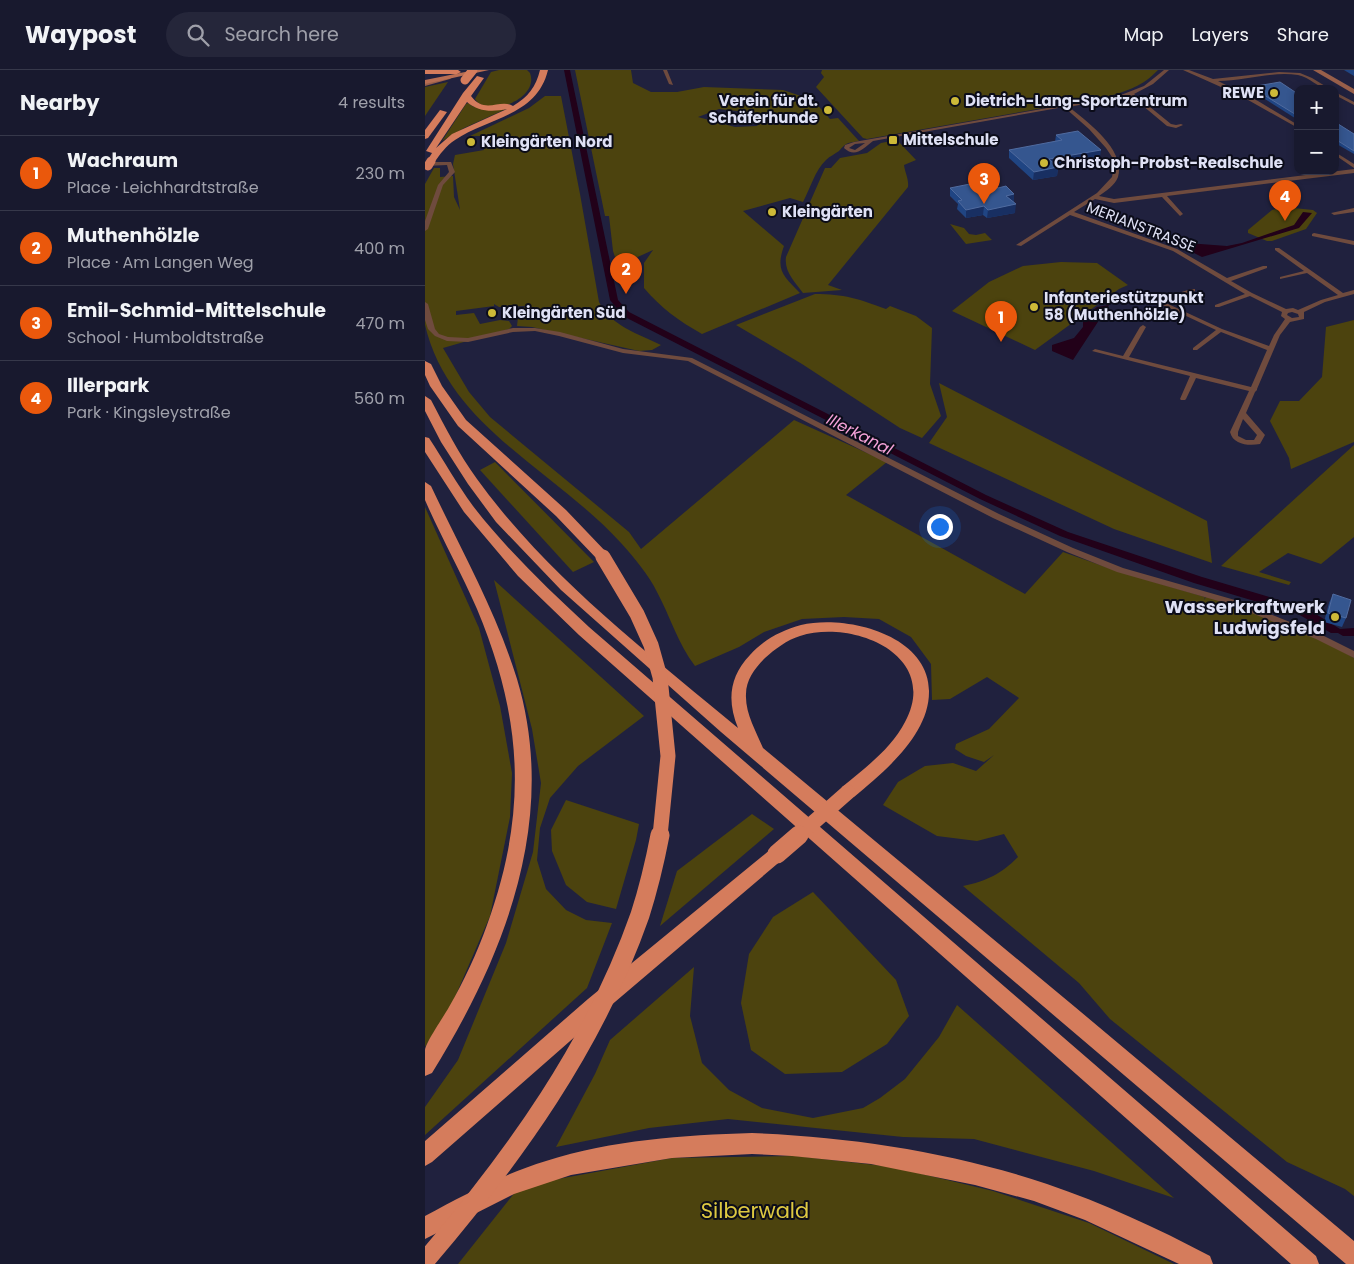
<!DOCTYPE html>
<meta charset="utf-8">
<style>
body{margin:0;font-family:Poppins,sans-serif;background:#25263a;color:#f1f3f6}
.controls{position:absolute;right:15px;top:15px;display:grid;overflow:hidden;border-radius:10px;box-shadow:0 2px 8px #0003}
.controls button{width:45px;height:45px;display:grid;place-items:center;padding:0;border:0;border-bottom:1px solid #36384a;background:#18192e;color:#f1f3f6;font:25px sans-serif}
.you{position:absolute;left:514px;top:456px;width:18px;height:18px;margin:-12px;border:4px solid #fff;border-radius:50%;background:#1a73e8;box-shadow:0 0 0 8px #1a73e833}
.badge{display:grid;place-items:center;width:32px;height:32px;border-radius:50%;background:#ea580c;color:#fff;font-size:16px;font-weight:700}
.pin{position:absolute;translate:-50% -41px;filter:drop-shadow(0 1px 2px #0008)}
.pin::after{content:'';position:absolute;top:26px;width:18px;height:15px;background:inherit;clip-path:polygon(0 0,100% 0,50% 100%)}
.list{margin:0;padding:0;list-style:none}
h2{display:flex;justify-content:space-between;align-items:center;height:65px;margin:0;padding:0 20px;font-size:21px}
h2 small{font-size:16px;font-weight:400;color:#9fa0aa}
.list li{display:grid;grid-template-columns:32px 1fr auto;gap:15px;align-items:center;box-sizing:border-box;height:75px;padding:0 20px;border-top:1px solid #36384a}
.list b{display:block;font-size:19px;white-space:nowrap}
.list p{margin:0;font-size:16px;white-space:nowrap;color:#9fa0aa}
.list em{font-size:16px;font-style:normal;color:#9fa0aa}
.icon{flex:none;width:28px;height:28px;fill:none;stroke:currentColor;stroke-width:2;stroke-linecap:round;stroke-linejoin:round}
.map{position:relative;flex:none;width:929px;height:1194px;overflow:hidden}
header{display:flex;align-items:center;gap:30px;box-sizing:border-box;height:70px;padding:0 25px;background:#18192e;border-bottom:1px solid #36384a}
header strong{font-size:24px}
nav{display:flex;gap:28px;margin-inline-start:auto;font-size:18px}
.search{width:350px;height:45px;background:#25263a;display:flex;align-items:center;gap:12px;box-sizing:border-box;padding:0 18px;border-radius:28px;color:#9fa0aa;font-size:19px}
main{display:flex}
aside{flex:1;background:#18192e}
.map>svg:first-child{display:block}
</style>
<header>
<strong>Waypost</strong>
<div class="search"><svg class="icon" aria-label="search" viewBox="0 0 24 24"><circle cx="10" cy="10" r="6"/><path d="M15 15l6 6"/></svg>Search here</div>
<nav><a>Map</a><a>Layers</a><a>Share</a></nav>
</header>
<main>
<aside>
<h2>Nearby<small>4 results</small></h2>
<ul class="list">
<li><span class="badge">1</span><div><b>Wachraum</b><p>Place · Leichhardtstraße</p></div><em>230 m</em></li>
<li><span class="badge">2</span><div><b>Muthenhölzle</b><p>Place · Am Langen Weg</p></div><em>400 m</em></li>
<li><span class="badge">3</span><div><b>Emil-Schmid-Mittelschule</b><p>School · Humboldtstraße</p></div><em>470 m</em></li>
<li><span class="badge">4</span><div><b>Illerpark</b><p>Park · Kingsleystraße</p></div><em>560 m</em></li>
</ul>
</aside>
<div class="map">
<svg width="929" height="1194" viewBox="0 0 929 1194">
<rect width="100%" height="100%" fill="#20213e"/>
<!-- green -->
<g fill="#4c430e" fill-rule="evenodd">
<path d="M74,0H102L105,3C115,29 62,49 50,29L66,2Z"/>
<path d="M150,0H206L208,13L226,22H252L279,17L358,20L388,30L405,49L413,48L434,71C422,73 422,72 414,81C410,84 405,86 401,90C390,100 385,119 378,132L365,128L318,141L359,176C350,201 359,206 375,223L277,264C254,251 236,238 219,218V193L228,180L193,196L188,181L184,146H180ZM294,39L331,43L337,50L332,56L310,57L273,47Z"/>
<path d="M397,0H733C718,16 702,21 681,27L442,69L438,68L391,17L399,7L396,3Z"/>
<path d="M23,12L0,46V17Z"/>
<path d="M120,26H136L155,124L174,232C186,256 214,264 236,275L227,280L214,281L107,257L92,256L93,247L100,236L74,237L69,234V236L31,241V245L49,243L55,254L75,250L84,251L87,256L84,259L18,278L44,322L65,347L204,462L216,479L369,350L462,392L421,425L600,524L638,482L692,501L780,527L779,530L781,527L793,529L871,554L929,588V1126L920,1119L862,1092L685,949L654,913L538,816C562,811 576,804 593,787L579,764L552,771L512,766L458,735L473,712L500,696L528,693L551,701L569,685L559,692L541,686L530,679L531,674L564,659L594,628L562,607L525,629L507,630L506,594L486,567L454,549L419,547L377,549L339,562L314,577L270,596C253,574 245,546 232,522C225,507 208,486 196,473C131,401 24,357 0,255V114L9,98H15V107L28,106L29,127L35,140L28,94L30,85L59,80L56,66H45L104,38Z"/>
<path d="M43,33L49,37L88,36L39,58L17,71L41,34Z"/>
<path d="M472,70L491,90L479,95C480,103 484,109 483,117L403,215L417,220L378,223C370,212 359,202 361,187L400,98H406L415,88L442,83L456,73Z"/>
<path d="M859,137L888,140L892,143L881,159L847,171H842L823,163V160L847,140Z"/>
<path d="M525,154L539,158L544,164L551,165L560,163L567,170L541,174Z"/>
<path d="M636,192L672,193L703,215L694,219L610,280L527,241L564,212L598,196Z"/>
<path d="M390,224C419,224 434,229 461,239L465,236L491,246L507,258L505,314L516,346L497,368L475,358L377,294L311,255Z"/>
<path d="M929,250V372L866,399L864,388L845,351L855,331H874L897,307L901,257Z"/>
<path d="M514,313L782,451L787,493L689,459L504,373L522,347Z"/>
<path d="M929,375V467L896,494L863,483L834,502L866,512L864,515L796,496Z"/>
<path d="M70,392L169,492L148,502L55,400Z"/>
<path d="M0,437L54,558L75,636L87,703L85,747L65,846L27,934L0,977Z"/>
<path d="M69,510L219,646L153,696L125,728L115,758L112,790L121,819L141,840L161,850L187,853L162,918L0,1065V1037L33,990L81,873L108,782L116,713L107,659Z"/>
<path d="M141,730L214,754L211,770L191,839L162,832L141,815L127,781L126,760Z"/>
<path d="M327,744L349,759L235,856L252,801Z"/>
<path d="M388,822L471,910L484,946L462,974L417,1002L360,1004L326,980L316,933L324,884L348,847Z"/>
<path d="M269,897L265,946L277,993L304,1020L337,1038L388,1048L438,1038L455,1028L480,1009L514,967L532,935L749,1128L669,1101L549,1069L478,1067L303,1049L224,1058L131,1077L170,1004L185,970Z"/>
<path d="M371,1086L468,1097L568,1121L664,1153L749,1194H33L95,1116L247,1088Z"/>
</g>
<!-- water -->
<g fill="#220119">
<path d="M878,142L887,143L874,158L777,187L751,174L762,173L802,176L817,173L869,155Z"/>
<path d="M684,235L648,290L627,281V275L649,268L658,257V248L672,237Z"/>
</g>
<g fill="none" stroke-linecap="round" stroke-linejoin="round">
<!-- canal -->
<path fill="#220119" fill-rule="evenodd" d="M139,0H145L193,230L204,242L561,425L643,462L777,507L881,538L915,559L929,558V566H918L913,563H906L873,544L769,513L635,466L555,429L198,246L185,230Z"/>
<!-- street -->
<g fill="#6f4b3e" fill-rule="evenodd">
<path d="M238,0H242L248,15L244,14Z"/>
<path d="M739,0H744L728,14L709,24L746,54L751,55L756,54L758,55L751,58L742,56L705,25L644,37C661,51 701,79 693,107C690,115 681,121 674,126L689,129L929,99V103L742,126L758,144L755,146L737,127L689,133L670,129L649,142L752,179L802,208L838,196H842V198L806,211L827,223L861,239L868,238L873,240L896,230L913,225L882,203L855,209V207L879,201L850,180V178H854L918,223L929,220V224L900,232L879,242V249L865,252L855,265L832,319V320L830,322L821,343L840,365L835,374C824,376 808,375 805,362L824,321L771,308L761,329L760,330H756L755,329L765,306L667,281L670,279L698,286L715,257L718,255L721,257L704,287L826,317L842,280L796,262L772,280H768V278L791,260L710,222L715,221L736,230L741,227L766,219H770V221L745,229L741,233L797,259L844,276L849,265L860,249L856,246L857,242L825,226L794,237H790V235L820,224L748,181L645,145L596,176L591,175L672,123L687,107L689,97L687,87L681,78L664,59L639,37L448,71C438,79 430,88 419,78L420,75L429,72L696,25L719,16ZM440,73L430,80L424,78L430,74ZM867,242L873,244L874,247L867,248L862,245L863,243ZM818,349L832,365L829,370H821L813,366V362Z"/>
<path d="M758,0H764L788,9L854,2L875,3L887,8L905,19C893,19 885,7 873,5C846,1 819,11 793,11L833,31L873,55V58L816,26Z"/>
<path d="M910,22L929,32V35L910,25Z"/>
<path d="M910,82L929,94V98L910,85Z"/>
<path d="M0,92H26L30,102L18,115L3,159L0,161V151L13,115L24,102L22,95L0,96Z"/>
<path d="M929,138V142L909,145L906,143Z"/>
<path d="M889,163L929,171V175L887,166V164Z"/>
<path d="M0,232L3,234L10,259L14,264L23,267L43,268L88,258H110L135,262L198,279L267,288L574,444L648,478L698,498L810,530L897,565L929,581V588L891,569L804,534L692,502L642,482L568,448L263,291L198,283L134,266L110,261L88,262L43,272L22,271L10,266L3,259L0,250Z"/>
</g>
<!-- secondary -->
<g fill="#985f4a" fill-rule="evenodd">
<path d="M888,0H896L929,19V24Z"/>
<path d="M23,6L26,8L25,9L0,16V12Z"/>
</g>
<!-- primary -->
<path fill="#b86e53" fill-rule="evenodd" d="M50,0H64L0,14V10Z"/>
<!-- highway -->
<g fill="#d57c5c" fill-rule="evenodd">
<path d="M0,0H33L36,2L32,4H0Z"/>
<path d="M115,0H123C112,46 64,47 30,70C21,76 15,84 9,93H3L2,91L7,83L1,81L38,23L52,6L59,8L46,26C60,45 75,28 88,36C103,27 111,17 115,0ZM42,32C53,42 68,42 82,39L27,64L11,78Z"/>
<path d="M15,40L22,42L3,68L0,69V60Z"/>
<path d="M0,291L6,294L17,316L41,350L141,440L183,484L185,487L183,490H173L131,446L33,356L5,316L0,305Z"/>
<path d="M0,326L6,330C20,357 34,384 52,409C122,506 222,582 313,658C302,631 304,607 325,585C338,570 357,560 376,555C421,544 505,565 504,622C504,665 459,702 429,727L423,729L417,727L415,722L417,717C440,698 466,679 480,652C516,585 428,549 375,566C362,570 350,579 340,588C330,598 321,610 321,624C320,643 331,661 338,678L650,937L929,1171V1194H921L296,662L136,520L71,452L43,414L16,372L0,341Z"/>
<path d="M0,367L4,368C19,391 32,414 48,436C82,480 123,519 164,557L891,1186L894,1194H866L154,565L93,506L39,442L0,382Z"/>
<path d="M0,412L6,416C36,480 71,541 92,609C134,749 80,885 7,1003L0,1006C0,997 0,988 0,980C1,972 19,946 24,937C39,911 52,883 62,855C103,742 98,649 52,539C36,502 16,467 0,430Z"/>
<path d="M352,776L358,779L361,784L358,789L177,943L7,1092L0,1096V1071L163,929L346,779Z"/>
<path d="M327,1063C426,1067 527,1082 622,1114C678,1133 732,1158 785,1186L788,1194H754L660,1150L609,1131L550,1115L446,1094L367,1086L327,1084L247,1088L146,1105L89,1124L0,1169V1146C39,1125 78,1104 121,1091C187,1070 258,1065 327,1063Z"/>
</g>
<!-- highway-bridge-far2 -->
<g stroke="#d57c5c" stroke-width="9">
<path d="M40,10L48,0"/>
<path d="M3,96L6,91"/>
</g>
<!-- highway-bridge-far1 -->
<g stroke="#d57c5c" stroke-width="15">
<path d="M178,487L212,544L226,575L235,607L243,686L235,766"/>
<path d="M373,766L423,722"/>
</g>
<!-- highway-bridge -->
<g stroke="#d57c5c" stroke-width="19">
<path d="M352,784L374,765"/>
<path d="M0,1191C89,1087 169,976 215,845C223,820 230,791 235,765"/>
</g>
</g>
<!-- wall -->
<g fill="#204583">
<path d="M919,0H929V6Z"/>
<path d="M826,17L873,24V50L826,20Z"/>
<path d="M910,52L929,64V84L910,73Z"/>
<path d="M631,65L675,88L631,96L633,97L632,106L608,110L584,88V80L630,72Z"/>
<path d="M525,118L589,124V132L590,143L562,148L558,145L541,148L532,139L533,134L525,126Z"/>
<path d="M908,524L921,548L917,557L899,552L904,533Z"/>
</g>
<!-- shaded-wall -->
<g fill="#182f62">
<path d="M676,80L675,88L623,97L624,89Z"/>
<path d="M633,97L632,106L608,110L609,102Z"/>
<path d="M589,124V132L581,126Z"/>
<path d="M591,134L590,143L562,148L563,140Z"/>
<path d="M559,136L558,145L541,148V140Z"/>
</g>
<!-- building -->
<g fill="#35568f" stroke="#506b9f">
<path d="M855,12L873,24V46L826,17Z"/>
<path d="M910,52L929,64V81L910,69Z"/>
<path d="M653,61L676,80L624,89L633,97L609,102L584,80L637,70L631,65Z"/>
<path d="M565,110L573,118L581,116L589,124L581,126L591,134L563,140L559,136L541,140L533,131L537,130L525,118Z"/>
<path d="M908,524L926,530L921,548L903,543Z"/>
</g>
<!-- markers -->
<g fill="#cdb938" stroke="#0b0c19" stroke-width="2">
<circle cx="849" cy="23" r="5"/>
<circle cx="530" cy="31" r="5"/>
<circle cx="403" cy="40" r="5"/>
<rect x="463" y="65" width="10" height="10" rx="2.5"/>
<circle cx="46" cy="72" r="5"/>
<circle cx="619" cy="93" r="5"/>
<circle cx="347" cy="142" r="5"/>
<circle cx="609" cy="237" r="5"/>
<circle cx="67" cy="243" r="5"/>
<circle cx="910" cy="547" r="5"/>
</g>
<g text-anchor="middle" stroke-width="4" stroke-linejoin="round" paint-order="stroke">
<!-- far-poi labels -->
<g font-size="15" font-weight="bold" fill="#dfe1f5" stroke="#0b0c19" text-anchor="start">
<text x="839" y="28" text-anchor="end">REWE</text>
<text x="393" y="36" text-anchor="end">Verein für dt.<tspan x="393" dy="17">Schäferhunde</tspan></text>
<text x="540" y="36">Dietrich-Lang-Sportzentrum</text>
<text x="478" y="75">Mittelschule</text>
<text x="56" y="77">Kleingärten Nord</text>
<text x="629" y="98">Christoph-Probst-Realschule</text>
<text x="357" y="147">Kleingärten</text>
<text x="619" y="233">Infanteriestützpunkt<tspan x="619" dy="17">58 (Muthenhölzle)</tspan></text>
<text x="77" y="248">Kleingärten Süd</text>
</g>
<!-- far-street labels -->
<g font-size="15" fill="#dfe1f5" stroke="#0b0c19">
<text transform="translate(716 157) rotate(21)" y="5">MERIANSTRASSE</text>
</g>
<!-- far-water labels -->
<g font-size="16" font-style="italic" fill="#f5a2d9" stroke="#0b0c19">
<text transform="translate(435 364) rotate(27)" y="6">Illerkanal</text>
</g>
<!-- poi labels -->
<g font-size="18" font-weight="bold" fill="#dfe1f5" stroke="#0b0c19" text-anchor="end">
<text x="900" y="543">Wasserkraftwerk<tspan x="900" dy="21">Ludwigsfeld</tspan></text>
</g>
<!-- near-park labels -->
<g font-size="21" fill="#ddc841" stroke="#0b0c19">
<text x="330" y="1148">Silberwald</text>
</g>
</g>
</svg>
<div class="controls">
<button>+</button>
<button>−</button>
</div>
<div class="you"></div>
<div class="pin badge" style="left:576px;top:272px">1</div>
<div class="pin badge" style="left:201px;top:224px">2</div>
<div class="pin badge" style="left:559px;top:134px">3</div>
<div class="pin badge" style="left:860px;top:151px">4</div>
</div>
</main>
